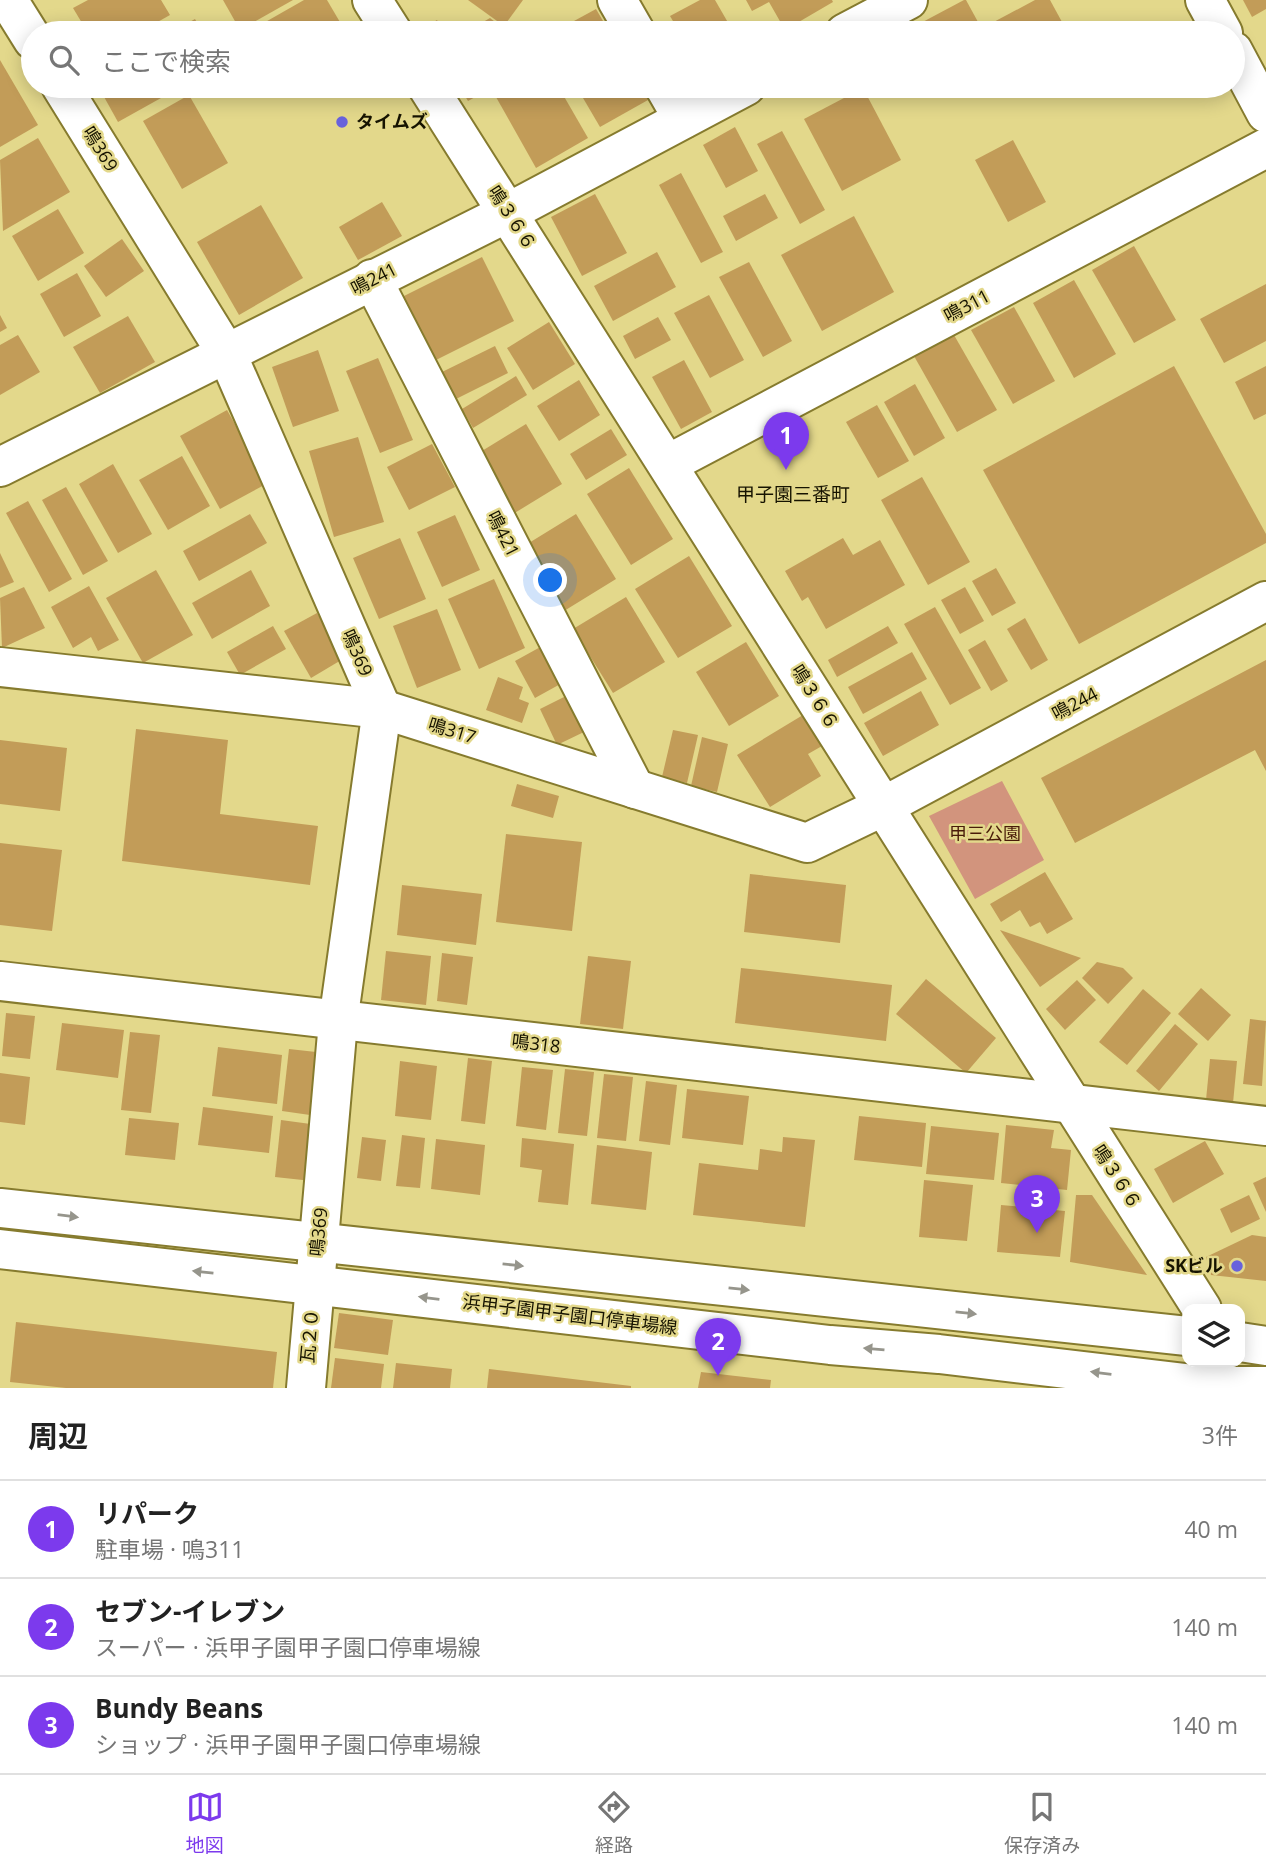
<!DOCTYPE html>
<html lang="ja">
<meta charset="utf-8">
<style>
body{margin:0;font-family:"Open Sans","Noto Sans JP",sans-serif;background:#f6f6f6;color:#222}
.controls{position:absolute;right:21px;bottom:21px;display:grid;overflow:hidden;border-radius:14px;box-shadow:0 4px 18px #0003}
.controls button{width:63px;height:63px;display:grid;place-items:center;padding:0;border:0;border-bottom:2px solid #e0e0e0;background:#fff;color:#222;font:35px sans-serif}
.you{position:absolute;left:551px;top:581px;width:24px;height:24px;margin:-18px;border:5px solid #fff;border-radius:50%;background:#1a73e8;box-shadow:0 0 0 10px #1a73e833}
.badge{display:grid;place-items:center;width:46px;height:46px;border-radius:50%;background:#7c3aed;color:#fff;font-size:23px;font-weight:700}
.pin{position:absolute;translate:-50% -58px;filter:drop-shadow(0 2px 4px #0008)}
.pin::after{content:'';position:absolute;top:37px;width:24px;height:21px;background:inherit;clip-path:polygon(0 0,100% 0,50% 100%)}
.list{margin:0;padding:0;list-style:none}
h2{display:flex;justify-content:space-between;align-items:center;height:91px;margin:0;padding:0 28px;font-size:30px}
h2 small{font-size:23px;font-weight:400;color:#767676}
.list li{display:grid;grid-template-columns:46px 1fr auto;gap:21px;align-items:center;box-sizing:border-box;height:98px;padding:0 28px;border-top:2px solid #e0e0e0}
.list b{display:block;font-size:26px;white-space:nowrap}
.list p{margin:0;font-size:23px;white-space:nowrap;color:#767676}
.list em{font-size:23px;font-style:normal;color:#767676}
.icon{flex:none;width:38px;height:38px;fill:none;stroke:currentColor;stroke-width:2;stroke-linecap:round;stroke-linejoin:round}
.map{position:relative;flex:none;width:1266px;height:1388px;overflow:hidden}
.search{position:absolute;background:#fff;box-shadow:0 4px 18px #0003;left:21px;right:21px;top:21px;height:77px;display:flex;align-items:center;gap:18px;box-sizing:border-box;padding:0 24px;border-radius:38px;color:#767676;font-size:26px}
.sheet{height:385px;background:#fff}
nav{display:flex;justify-content:space-around;align-items:center;box-sizing:border-box;height:98px;border-top:2px solid #e0e0e0;background:#fff;font-size:19px;color:#767676}
nav a{display:grid;justify-items:center;gap:4px}
nav .on{color:#7c3aed}
.map>svg:first-child{display:block}
</style>
<div class="map">
<svg width="1266" height="1388" viewBox="0 0 1266 1388">
<rect width="100%" height="100%" fill="#e3d88b"/>
<!-- green -->
<path fill="#d2947d" d="M1002,781L1044,860L975,899L929,816Z"/>
<!-- building -->
<g fill="#c29c58">
<path d="M88,0H161L170,15L138,33H88L73,8Z"/>
<path d="M223,0H293L240,30Z"/>
<path d="M304,0H327L344,29L337,33H246Z"/>
<path d="M468,0H523L504,26Z"/>
<path d="M700,0H715L734,33H680L670,16Z"/>
<path d="M746,0H832L833,2L785,30L769,2L752,11Z"/>
<path d="M966,0L984,33H902L964,0Z"/>
<path d="M1035,0H1050L1068,33H995L990,24Z"/>
<path d="M1243,0H1266V9L1252,17Z"/>
<path d="M596,9L610,33H552Z"/>
<path d="M490,18L504,29L496,33H464Z"/>
<path d="M195,19L203,33H170Z"/>
<path d="M437,20L444,33H429L425,27Z"/>
<path d="M0,60L38,125L0,147Z"/>
<path d="M98,86H154L161,98L118,122Z"/>
<path d="M459,86H495L468,101Z"/>
<path d="M516,86H558L588,138L536,168L496,97Z"/>
<path d="M576,86H640L648,100L600,127Z"/>
<path d="M863,88L901,160L842,191L804,119Z"/>
<path d="M189,95L228,163L182,189L143,121Z"/>
<path d="M735,127L758,171L726,188L703,145Z"/>
<path d="M782,131L825,210L800,224L757,144Z"/>
<path d="M38,138L70,192L3,231L0,160Z"/>
<path d="M1013,140L1046,202L1008,222L975,160Z"/>
<path d="M681,173L723,252L701,263L659,185Z"/>
<path d="M595,194L627,253L582,276L551,217Z"/>
<path d="M765,194L778,218L736,241L723,216Z"/>
<path d="M382,202L402,236L358,260L339,227Z"/>
<path d="M261,205L303,278L239,315L197,242Z"/>
<path d="M58,209L84,253L38,281L12,236Z"/>
<path d="M854,216L894,292L822,331L781,255Z"/>
<path d="M122,239L144,271L106,297L84,266Z"/>
<path d="M1134,246L1176,320L1134,343L1092,270Z"/>
<path d="M657,252L676,287L613,321L594,286Z"/>
<path d="M482,257L514,321L434,361L402,297Z"/>
<path d="M749,262L792,341L763,357L719,277Z"/>
<path d="M77,273L101,316L64,337L40,294Z"/>
<path d="M1074,280L1116,354L1074,378L1033,303Z"/>
<path d="M1266,284V341L1224,363L1200,319Z"/>
<path d="M709,295L744,360L710,378L674,313Z"/>
<path d="M1014,307L1055,381L1013,404L971,330Z"/>
<path d="M0,315L7,328L0,332Z"/>
<path d="M128,316L155,362L100,393L73,347Z"/>
<path d="M658,317L671,340L635,359L623,336Z"/>
<path d="M549,322L575,364L533,390L507,348Z"/>
<path d="M18,335L40,372L0,395V345Z"/>
<path d="M954,335L997,410L957,432L914,356Z"/>
<path d="M495,346L508,373L456,399L442,372Z"/>
<path d="M318,350L339,411L293,427L272,367Z"/>
<path d="M378,358L413,440L380,453L346,371Z"/>
<path d="M684,360L712,412L681,429L652,377Z"/>
<path d="M1174,366L1266,534V543L1079,644L983,470Z"/>
<path d="M1266,366V414L1254,420L1235,382Z"/>
<path d="M516,376L527,395L473,428L462,409Z"/>
<path d="M579,380L600,415L559,441L537,406Z"/>
<path d="M915,384L945,438L914,456L884,402Z"/>
<path d="M877,405L909,461L878,478L846,422Z"/>
<path d="M227,410L268,483L220,509L180,436Z"/>
<path d="M526,424L562,484L513,514L477,454Z"/>
<path d="M611,429L627,455L586,480L570,454Z"/>
<path d="M358,437L384,522L334,537L309,451Z"/>
<path d="M432,444L455,487L409,510L387,467Z"/>
<path d="M182,456L210,506L168,530L139,480Z"/>
<path d="M113,464L152,534L118,553L79,484Z"/>
<path d="M629,468L673,539L631,565L587,494Z"/>
<path d="M922,477L970,562L928,585L881,500Z"/>
<path d="M66,487L108,561L83,575L42,500Z"/>
<path d="M28,501L72,579L49,592L6,513Z"/>
<path d="M250,514L267,543L199,581L183,551Z"/>
<path d="M576,514L616,579L564,611L524,546Z"/>
<path d="M455,515L480,570L442,587L417,532Z"/>
<path d="M400,538L426,599L379,619L353,558Z"/>
<path d="M843,538L853,555L880,540L905,585L826,629L808,597L802,601L785,571Z"/>
<path d="M0,553L14,582L0,588Z"/>
<path d="M689,556L732,626L678,658L635,589Z"/>
<path d="M996,568L1016,603L992,616L972,581Z"/>
<path d="M156,570L193,635L143,663L106,598Z"/>
<path d="M251,570L270,606L212,639L192,603Z"/>
<path d="M494,579L525,648L479,669L448,599Z"/>
<path d="M89,586L119,640L98,651L91,637L73,648L51,607Z"/>
<path d="M24,587L45,628L2,648L0,598Z"/>
<path d="M965,587L984,621L960,634L941,600Z"/>
<path d="M626,597L665,662L613,693L573,629Z"/>
<path d="M935,607L981,688L950,705L904,624Z"/>
<path d="M437,609L461,670L417,688L393,626Z"/>
<path d="M317,613L343,659L311,678L284,631Z"/>
<path d="M1025,618L1048,660L1031,670L1007,629Z"/>
<path d="M273,626L286,649L240,675L227,652Z"/>
<path d="M888,626L898,643L837,677L828,660Z"/>
<path d="M985,640L1008,681L991,691L968,650Z"/>
<path d="M746,642L779,696L729,726L696,672Z"/>
<path d="M544,645L564,682L535,698L515,661Z"/>
<path d="M912,652L927,679L863,714L848,687Z"/>
<path d="M1266,660V771L1255,750L1075,843L1041,778Z"/>
<path d="M498,677L523,687L519,699L529,703L522,723L486,710Z"/>
<path d="M921,691L939,725L883,756L864,723Z"/>
<path d="M568,695L586,731L557,745L540,709Z"/>
<path d="M803,715L822,746L808,754L821,776L770,807L737,755Z"/>
<path d="M136,729L228,740L220,814L318,826L310,885L122,861Z"/>
<path d="M673,730L698,735L687,783L662,777Z"/>
<path d="M702,737L728,744L717,792L691,786Z"/>
<path d="M0,740L67,748L60,811L0,804Z"/>
<path d="M517,784L559,796L553,818L511,806Z"/>
<path d="M506,834L582,842L572,931L496,922Z"/>
<path d="M0,843L62,850L52,931L0,925Z"/>
<path d="M1045,872L1073,919L1047,934L1040,922L1030,927L1020,910L1001,922L990,904Z"/>
<path d="M750,874L846,885L840,943L744,932Z"/>
<path d="M402,885L482,894L476,945L397,935Z"/>
<path d="M1000,930L1081,958L1040,987Z"/>
<path d="M386,951L431,956L426,1005L381,1000Z"/>
<path d="M442,953L473,957L467,1005L437,1001Z"/>
<path d="M588,956L631,961L623,1029L580,1024Z"/>
<path d="M1097,962L1123,968L1133,978L1108,1004L1082,978Z"/>
<path d="M741,968L892,985L886,1041L735,1023Z"/>
<path d="M926,979L996,1038L966,1073L896,1014Z"/>
<path d="M1077,980L1096,1000L1065,1030L1046,1009Z"/>
<path d="M1201,988L1231,1015L1208,1041L1178,1014Z"/>
<path d="M1143,989L1171,1013L1127,1065L1099,1042Z"/>
<path d="M6,1013L35,1016L30,1059L2,1056Z"/>
<path d="M1250,1019L1266,1021L1262,1086L1243,1084Z"/>
<path d="M62,1023L124,1030L118,1078L56,1070Z"/>
<path d="M1175,1024L1198,1044L1159,1091L1136,1071Z"/>
<path d="M130,1032L160,1035L151,1113L121,1110Z"/>
<path d="M218,1047L282,1055L277,1104L212,1096Z"/>
<path d="M289,1049L325,1053L317,1116L282,1111Z"/>
<path d="M468,1058L492,1061L485,1124L461,1121Z"/>
<path d="M1210,1059L1237,1061L1233,1103L1206,1100Z"/>
<path d="M400,1061L437,1066L431,1120L395,1116Z"/>
<path d="M522,1067L553,1070L546,1130L516,1126Z"/>
<path d="M565,1069L594,1072L587,1136L558,1133Z"/>
<path d="M0,1073L30,1077L25,1125L0,1122Z"/>
<path d="M604,1074L633,1077L626,1141L597,1138Z"/>
<path d="M646,1081L677,1085L670,1145L639,1141Z"/>
<path d="M687,1089L749,1096L743,1145L682,1138Z"/>
<path d="M203,1107L273,1116L269,1153L198,1145Z"/>
<path d="M859,1116L926,1123L922,1167L854,1160Z"/>
<path d="M129,1118L179,1123L175,1160L125,1155Z"/>
<path d="M281,1120L318,1125L312,1181L275,1177Z"/>
<path d="M1006,1125L1054,1130L1051,1148L1071,1150L1067,1190L1001,1183Z"/>
<path d="M931,1126L999,1133L994,1180L926,1174Z"/>
<path d="M402,1135L425,1138L420,1188L396,1186Z"/>
<path d="M362,1137L386,1140L381,1181L357,1178Z"/>
<path d="M783,1137L815,1140L805,1227L693,1215L699,1163L758,1170L760,1149L782,1152Z"/>
<path d="M522,1138L574,1144L568,1205L538,1202L542,1170L520,1167Z"/>
<path d="M436,1139L485,1145L480,1195L431,1189Z"/>
<path d="M1205,1141L1224,1174L1173,1203L1154,1169Z"/>
<path d="M597,1145L652,1152L646,1210L591,1204Z"/>
<path d="M1266,1177V1212L1253,1183Z"/>
<path d="M924,1180L973,1185L967,1241L919,1237Z"/>
<path d="M1076,1195H1092L1147,1275L1070,1262Z"/>
<path d="M1249,1195L1260,1219L1231,1233L1220,1209Z"/>
<path d="M1001,1205L1065,1211L1060,1257L997,1252Z"/>
<path d="M1252,1235L1266,1237V1281L1211,1275L1206,1257Z"/>
<path d="M339,1313L393,1320L388,1355L334,1348Z"/>
<path d="M16,1322L277,1352L273,1388H66L10,1382Z"/>
<path d="M335,1358L384,1364L381,1388H331Z"/>
<path d="M396,1363L452,1369L450,1388H393Z"/>
<path d="M489,1369L631,1386V1388H487Z"/>
<path d="M701,1372L771,1380L770,1388H698Z"/>
</g>
<g fill="none" stroke-linecap="round" stroke-linejoin="round">
<!-- minor casing -->
<g stroke="#867b2e" stroke-width="42">
<g id="minor">
<path d="M8,0L33,40"/>
<path d="M372,0L393,33"/>
<path d="M617,0L636,33"/>
<path d="M1205,0L1223,33"/>
<path d="M845,33L908,0"/>
<path d="M1233,51L1266,113"/>
<path d="M61,86L227,354L382,709L338,1022L306,1388"/>
<path d="M427,86L1202,1309"/>
<path d="M664,86L683,119"/>
<path d="M372,279L635,789"/>
<path d="M668,464L1266,148"/>
<path d="M0,467L509,212L746,86"/>
<path d="M0,667L382,709L807,843L884,806L1266,601"/>
<path d="M0,981L1266,1126"/>
</g>
</g>
<!-- major casing -->
<g stroke="#867b2e" stroke-width="42">
<g id="major">
<path d="M0,1208L1187,1336"/>
<path d="M0,1249L830,1345L939,1354L1211,1386H1266"/>
<path d="M1240,1342L1266,1346"/>
</g>
</g>
<!-- minor -->
<use href="#minor" stroke="#fff" stroke-width="38"/>
<!-- major -->
<use href="#major" stroke="#fff" stroke-width="38"/>
</g>
<!-- one-way arrows -->
<defs><path id="oneway-solid" d="M-6-.8H1V-3.2L6.5 0L1 3.2V.8H-6Z" transform="scale(1.75)"/></defs>
<g fill="#96958c">
<use href="#oneway-solid" transform="translate(68 1216) rotate(7)"/>
<use href="#oneway-solid" transform="translate(513 1265) rotate(6)"/>
<use href="#oneway-solid" transform="translate(203 1272) rotate(-174)"/>
<use href="#oneway-solid" transform="translate(739 1289) rotate(6)"/>
<use href="#oneway-solid" transform="translate(429 1298) rotate(-173)"/>
<use href="#oneway-solid" transform="translate(966 1313) rotate(6)"/>
<use href="#oneway-solid" transform="translate(874 1349) rotate(-175)"/>
<use href="#oneway-solid" transform="translate(1101 1373) rotate(-173)"/>
</g>
<!-- markers -->
<g fill="#6862dc" stroke="#e3d88b" stroke-width="2.5">
<circle cx="342" cy="122" r="7"/>
<circle cx="1237" cy="1266" r="7"/>
</g>
<g text-anchor="middle" stroke-width="5" stroke-linejoin="round" paint-order="stroke">
<!-- poi labels -->
<g font-size="18" font-weight="bold" fill="#161300" stroke="#e3d88b" text-anchor="start">
<text x="356" y="128">タイムズ</text>
<text x="1223" y="1272" text-anchor="end">SKビル</text>
</g>
<!-- street labels -->
<g font-size="18" fill="#161300" stroke="#e3d88b">
<text transform="translate(100 149) rotate(58)" y="6">鳴369</text>
<text transform="translate(512 218) rotate(57)" y="6">鳴３６６</text>
<text transform="translate(374 279) rotate(-27)" y="6">鳴241</text>
<text transform="translate(967 306) rotate(-28)" y="6">鳴311</text>
<text transform="translate(503 534) rotate(63)" y="6">鳴421</text>
<text transform="translate(357 653) rotate(66)" y="6">鳴369</text>
<text transform="translate(815 697) rotate(58)" y="6">鳴３６６</text>
<text transform="translate(1075 704) rotate(-28)" y="6">鳴244</text>
<text transform="translate(452 731) rotate(17)" y="6">鳴317</text>
<text transform="translate(536 1044) rotate(7)" y="6">鳴318</text>
<text transform="translate(1117 1177) rotate(57)" y="6">鳴３６６</text>
<text transform="translate(319 1232) rotate(-84)" y="6">鳴369</text>
<text transform="translate(570 1315) rotate(7)" y="6">浜甲子園甲子園口停車場線</text>
<text transform="translate(310 1336) rotate(-85)" y="6">瓦２０</text>
</g>
<!-- park labels -->
<g font-size="18" fill="#481b09" stroke="#e3d88b">
<text x="985" y="840">甲三公園</text>
</g>
<!-- neighbourhood labels -->
<g font-size="19" fill="#161300" stroke="#e3d88b">
<text x="793" y="501">甲子園三番町</text>
</g>
</g>
</svg>
<div class="controls">
<button><svg class="icon" aria-label="layers" viewBox="0 0 24 24"><path d="M12 4l9 5-9 5-9-5zM3 14l9 5 9-5"/></svg></button>
</div>
<div class="you"></div>
<div class="pin badge" style="left:786px;top:470px">1</div>
<div class="pin badge" style="left:718px;top:1376px">2</div>
<div class="pin badge" style="left:1037px;top:1233px">3</div>
<div class="search"><svg class="icon" aria-label="search" viewBox="0 0 24 24"><circle cx="10" cy="10" r="6"/><path d="M15 15l6 6"/></svg>ここで検索</div>
</div>
<section class="sheet">
<h2>周辺<small>3件</small></h2>
<ul class="list">
<li><span class="badge">1</span><div><b>リパーク</b><p>駐車場 · 鳴311</p></div><em>40 m</em></li>
<li><span class="badge">2</span><div><b>セブン-イレブン</b><p>スーパー · 浜甲子園甲子園口停車場線</p></div><em>140 m</em></li>
<li><span class="badge">3</span><div><b>Bundy Beans</b><p>ショップ · 浜甲子園甲子園口停車場線</p></div><em>140 m</em></li>
</ul>
</section>
<nav>
<a class="on"><svg class="icon" aria-label="map" viewBox="0 0 24 24"><path d="M3 6l6-2 6 2 6-2v14l-6 2-6-2-6 2zM9 4v14M15 6v14"/></svg>地図</a>
<a><svg class="icon" aria-label="directions" viewBox="0 0 24 24"><path d="M12 3l9 9-9 9-9-9zM9 14v-3h6M13 9l2 2-2 2"/></svg>経路</a>
<a><svg class="icon" aria-label="saved" viewBox="0 0 24 24"><path d="M7 4h10v16l-5-4-5 4z"/></svg>保存済み</a>
</nav>
